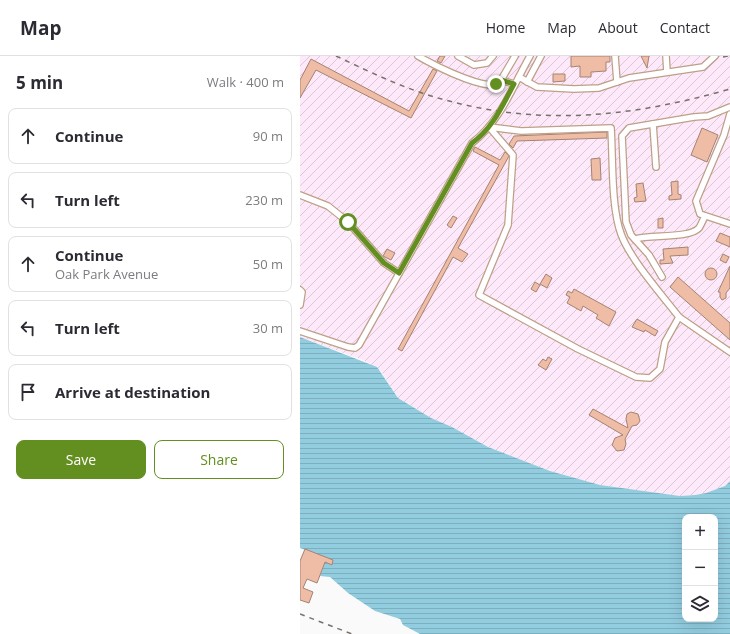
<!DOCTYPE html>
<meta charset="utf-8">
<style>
body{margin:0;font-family:"Open Sans",sans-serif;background:#f7f7f7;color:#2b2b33}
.controls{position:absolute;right:12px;bottom:12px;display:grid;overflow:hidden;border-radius:8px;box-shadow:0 4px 16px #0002}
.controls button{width:36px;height:36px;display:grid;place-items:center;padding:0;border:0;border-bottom:1px solid #e1e1e2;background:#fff;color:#2b2b33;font:20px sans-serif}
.stop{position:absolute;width:12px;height:12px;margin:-9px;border:3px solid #638f21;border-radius:50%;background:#fff}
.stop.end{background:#638f21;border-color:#fff;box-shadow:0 1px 4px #0008}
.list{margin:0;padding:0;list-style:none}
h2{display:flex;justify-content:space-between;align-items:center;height:52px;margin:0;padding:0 16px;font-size:17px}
h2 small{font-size:13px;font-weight:400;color:#7c7c81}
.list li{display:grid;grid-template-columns:26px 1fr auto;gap:12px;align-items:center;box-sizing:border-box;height:56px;margin:0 8px 8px;padding:0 8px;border:1px solid #e1e1e2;border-radius:8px}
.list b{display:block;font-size:15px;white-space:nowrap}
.list p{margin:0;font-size:13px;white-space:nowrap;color:#7c7c81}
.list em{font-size:13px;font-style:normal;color:#7c7c81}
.actions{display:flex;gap:8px;padding:12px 16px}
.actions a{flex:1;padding:9px 0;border:1px solid #638f21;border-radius:8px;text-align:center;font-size:14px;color:#638f21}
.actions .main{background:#638f21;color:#fff}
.icon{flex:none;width:22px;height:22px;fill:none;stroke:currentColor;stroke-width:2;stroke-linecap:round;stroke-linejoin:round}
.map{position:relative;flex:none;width:430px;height:578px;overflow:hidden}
header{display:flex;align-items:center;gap:24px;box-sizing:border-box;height:56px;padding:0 20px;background:#fff;border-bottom:1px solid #e1e1e2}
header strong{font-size:19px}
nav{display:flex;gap:22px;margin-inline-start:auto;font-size:14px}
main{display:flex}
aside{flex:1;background:#fff}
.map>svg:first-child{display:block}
</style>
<header>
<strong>Map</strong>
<nav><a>Home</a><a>Map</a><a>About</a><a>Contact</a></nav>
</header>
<main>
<aside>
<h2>5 min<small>Walk · 400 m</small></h2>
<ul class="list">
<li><svg class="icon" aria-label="ahead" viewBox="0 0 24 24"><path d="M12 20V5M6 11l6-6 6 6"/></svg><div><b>Continue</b></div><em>90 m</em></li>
<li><svg class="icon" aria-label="left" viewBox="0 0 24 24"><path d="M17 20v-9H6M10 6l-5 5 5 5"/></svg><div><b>Turn left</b></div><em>230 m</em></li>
<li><svg class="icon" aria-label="ahead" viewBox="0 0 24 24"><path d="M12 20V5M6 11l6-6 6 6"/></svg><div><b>Continue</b><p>Oak Park Avenue</p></div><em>50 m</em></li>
<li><svg class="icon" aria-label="left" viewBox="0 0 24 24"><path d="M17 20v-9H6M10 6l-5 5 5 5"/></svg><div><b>Turn left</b></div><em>30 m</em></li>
<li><svg class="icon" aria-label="arrive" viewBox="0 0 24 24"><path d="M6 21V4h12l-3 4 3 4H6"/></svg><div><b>Arrive at destination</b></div></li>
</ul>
<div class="actions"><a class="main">Save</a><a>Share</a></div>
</aside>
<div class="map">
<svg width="430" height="578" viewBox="0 0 430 578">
<defs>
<pattern id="industrial-furrows" width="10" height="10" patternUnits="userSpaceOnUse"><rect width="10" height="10" fill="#fde9f9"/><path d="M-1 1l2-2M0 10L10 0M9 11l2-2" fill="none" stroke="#d9c8d5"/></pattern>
<pattern id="water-rules" width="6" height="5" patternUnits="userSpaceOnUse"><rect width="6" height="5" fill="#92ccdf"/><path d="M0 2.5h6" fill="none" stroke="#7eafbf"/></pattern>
</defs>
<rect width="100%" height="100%" fill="#fafafa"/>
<!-- industrial -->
<path fill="url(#industrial-furrows)" d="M0,0H430V425L425,430L406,437L395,439L380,440L300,429L250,415L188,391L152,371L140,368L98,342L81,315L63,304L0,281Z"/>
<!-- water -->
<path fill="url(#water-rules)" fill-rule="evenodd" d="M0,281L77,311L98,342L131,362L152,371L188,391L250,415L300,429L380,440L395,439L406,437L425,430L430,425V578H120L103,569L100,563L75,555L48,537L30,521L20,520L25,506L32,509L33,504L0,492ZM385,461H415V563H385Z"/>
<!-- building -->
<g fill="#efbda6" stroke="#a58272">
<path d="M140,0H145L141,7L137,5Z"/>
<path d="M271,0H310V6H306V15L291,16V21H280V10L271,11Z"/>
<path d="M341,0H349L347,12Z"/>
<path d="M11,3L109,55L133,13L137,15L111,62L16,14L0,42V24Z"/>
<path d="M253,18H265V25L253,26Z"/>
<path d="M402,72L418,79L407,106L391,99Z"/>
<path d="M307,76V82L217,85L213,92L209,88L214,80Z"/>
<path d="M175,91L200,104L205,96L209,100L158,192L168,198L162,206L153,201L102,295L98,293L199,109L173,95Z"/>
<path d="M300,102L301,124H292L291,103Z"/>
<path d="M378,125V138L381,139V143L369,144V140L372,139L371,126Z"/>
<path d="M343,127L346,145L335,146L334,142L337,141L336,128Z"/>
<path d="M153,160L157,162L151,172L147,169Z"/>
<path d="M363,162V172H358V163Z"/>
<path d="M420,177L430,181V191L416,185Z"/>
<path d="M388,191V199L370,200L373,207L360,208V204H364L363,193Z"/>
<path d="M87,193L95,197L91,204L83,200Z"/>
<path d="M423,198L429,201L426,207L420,204Z"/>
<path d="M430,210V232L426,237V242L422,244L420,241V236H418Z"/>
<circle cx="411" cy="218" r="6"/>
<path d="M246,218L252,222L247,232L240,228Z"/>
<path d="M378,221L430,267V284L370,231Z"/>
<path d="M235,226L240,229L236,236L231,233Z"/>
<path d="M274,233L316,256L309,270L296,262L298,259L283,250L281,255L267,247L270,241L266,239L268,235L272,237Z"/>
<path d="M337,263L358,275L355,280L345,274L344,276L332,271Z"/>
<path d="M248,301L252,303L246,314L238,309L243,303L246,305Z"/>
<path d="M293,353L328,372L326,363L327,358L331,356L338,358L340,365L337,369L332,370L325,383L326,388L324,394L317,395L312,389L315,382L323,379L289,359Z"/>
<path d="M5,493L33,504L32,509L25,506L17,527L7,523L3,532L13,536L9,547L0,544V505Z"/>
</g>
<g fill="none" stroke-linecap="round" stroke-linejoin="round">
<!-- minor casing -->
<g stroke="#be9f87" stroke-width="8">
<g id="minor">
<path d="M118,0C135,10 170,27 190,29C195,29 198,28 201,24L214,28"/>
<path d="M158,0L174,9L187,7L193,0"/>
<path d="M315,0L317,26"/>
<path d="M366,0L367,16"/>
<path d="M219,21L237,31L274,33L299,32L329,22L403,11L415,0"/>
<path d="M201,24L215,0"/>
<path d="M227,26L241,0"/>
<path d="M430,58L424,79L396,145L400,158L430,168"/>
<path d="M353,68L356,111"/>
<path d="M189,71L221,75L311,72C313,103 311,151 321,178C330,203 362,239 379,261L365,286L360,313L350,322L336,321L278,293L179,239L208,169L213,99Z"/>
<path d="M0,139L28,150L48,166L84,207L99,217"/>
<path d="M335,183C350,178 389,183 399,172C401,169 403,164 405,160"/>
<path d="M362,221L349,199L331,179L326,166L322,80L329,72L394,61L408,60L430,51"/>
<path d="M0,234L2,236L0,249"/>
<path d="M379,261L430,296"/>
<path d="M0,275L48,291L55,292L59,289L172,87C200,66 213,30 230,0"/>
</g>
</g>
<!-- minor -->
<use href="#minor" stroke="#fff" stroke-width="5.5"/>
<!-- rail -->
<g stroke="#78716b" stroke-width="1.5" stroke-dasharray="5 5" stroke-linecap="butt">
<path d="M36,0C64,13 92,27 122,37C228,72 325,63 430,33"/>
<path d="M423,1L428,0"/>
<path d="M0,558L52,578"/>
</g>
</g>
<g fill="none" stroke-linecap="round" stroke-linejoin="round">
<!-- route -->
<path stroke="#638f21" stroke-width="5" d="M48,166L84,207L99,217L172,87C193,72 202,50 214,28L201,24L196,28"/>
</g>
</svg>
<div class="controls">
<button>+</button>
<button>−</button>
<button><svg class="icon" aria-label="layers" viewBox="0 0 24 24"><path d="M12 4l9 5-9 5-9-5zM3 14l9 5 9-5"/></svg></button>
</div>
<div class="stop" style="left:48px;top:166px"></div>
<div class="stop end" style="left:196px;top:28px"></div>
</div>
</main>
